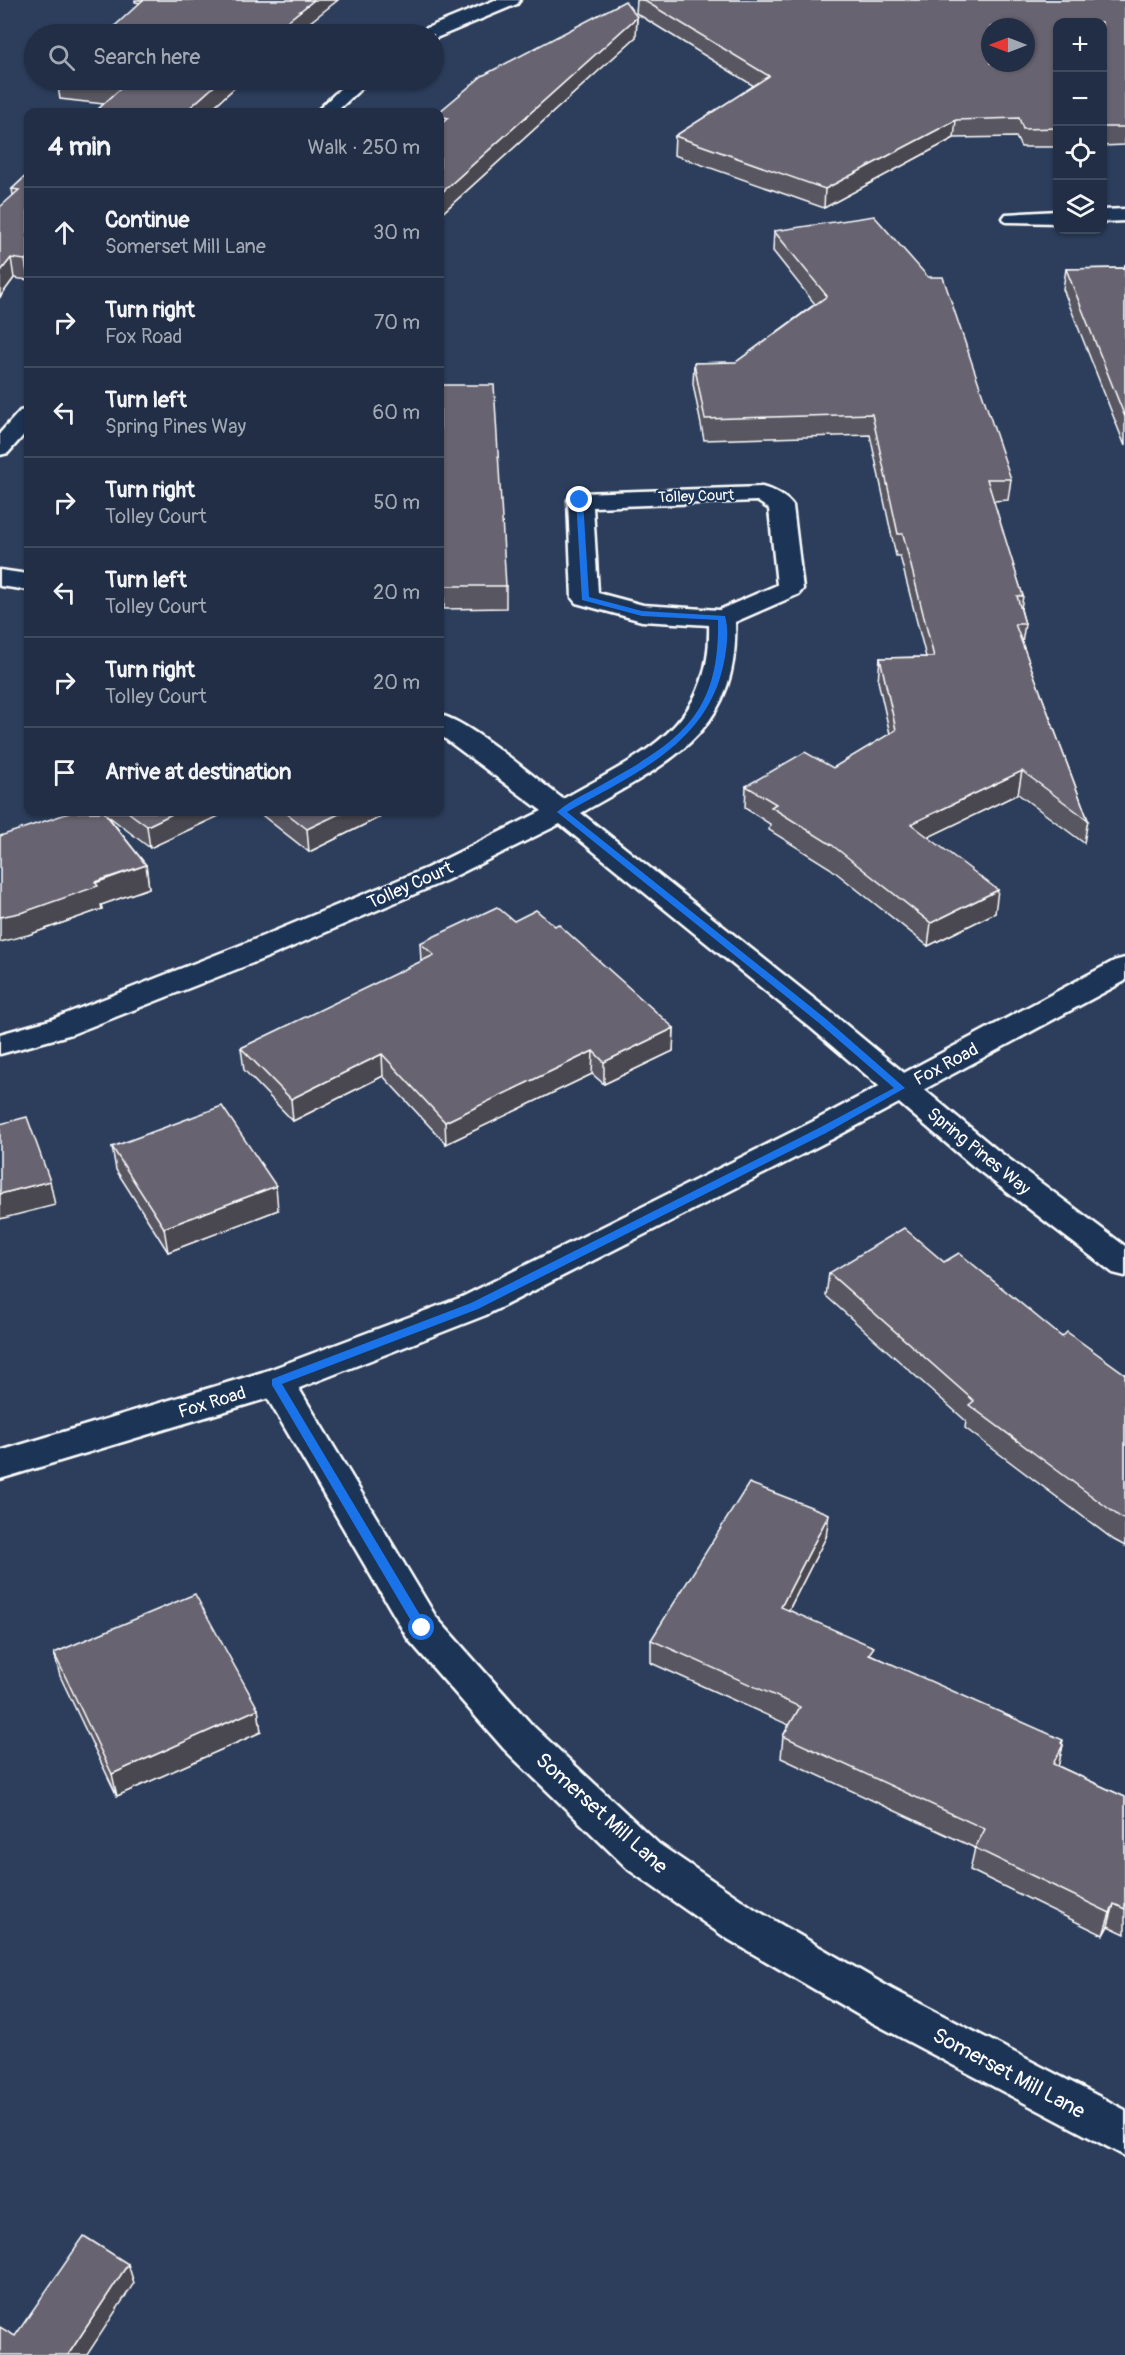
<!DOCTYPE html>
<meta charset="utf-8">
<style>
body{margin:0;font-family:Pangolin,sans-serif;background:#29364c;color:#f1f3f6}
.controls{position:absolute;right:18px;top:18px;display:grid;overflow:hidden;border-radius:12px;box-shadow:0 2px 4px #0004}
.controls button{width:54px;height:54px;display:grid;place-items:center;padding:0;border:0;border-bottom:2px solid #3e4a5e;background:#212e45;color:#f1f3f6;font:30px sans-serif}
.compass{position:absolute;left:981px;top:18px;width:54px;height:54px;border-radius:50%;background:#212e45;box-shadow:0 2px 4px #0004;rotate:270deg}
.stop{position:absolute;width:18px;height:18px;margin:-14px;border:4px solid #1a73e8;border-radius:50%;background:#fff}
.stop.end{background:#1a73e8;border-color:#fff;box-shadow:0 2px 6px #0008}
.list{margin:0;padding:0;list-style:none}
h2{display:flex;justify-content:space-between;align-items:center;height:78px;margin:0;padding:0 24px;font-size:26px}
h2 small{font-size:20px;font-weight:400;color:#a2a8b3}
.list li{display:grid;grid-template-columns:39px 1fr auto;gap:18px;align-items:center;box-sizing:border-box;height:90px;padding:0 24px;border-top:2px solid #3e4a5e}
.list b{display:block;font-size:22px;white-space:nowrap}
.list p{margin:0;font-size:20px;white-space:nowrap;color:#a2a8b3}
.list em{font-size:20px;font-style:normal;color:#a2a8b3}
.icon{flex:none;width:33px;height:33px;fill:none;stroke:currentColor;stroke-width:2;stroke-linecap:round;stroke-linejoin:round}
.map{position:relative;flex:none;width:1125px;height:2355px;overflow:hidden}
.search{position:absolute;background:#212e45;box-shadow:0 2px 4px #0004;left:24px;top:24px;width:420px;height:66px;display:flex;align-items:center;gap:15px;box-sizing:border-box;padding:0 21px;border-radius:33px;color:#a2a8b3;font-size:22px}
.panel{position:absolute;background:#212e45;box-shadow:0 2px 4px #0004;left:24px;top:108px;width:420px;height:708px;border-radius:12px}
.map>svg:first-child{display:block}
</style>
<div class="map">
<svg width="1125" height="2355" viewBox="0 0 1125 2355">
<rect width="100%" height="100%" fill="#2c3e5c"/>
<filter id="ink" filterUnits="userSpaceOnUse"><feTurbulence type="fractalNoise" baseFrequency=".0167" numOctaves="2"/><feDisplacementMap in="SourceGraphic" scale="12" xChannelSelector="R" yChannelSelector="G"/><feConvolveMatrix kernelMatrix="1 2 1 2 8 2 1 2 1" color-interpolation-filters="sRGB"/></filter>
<g filter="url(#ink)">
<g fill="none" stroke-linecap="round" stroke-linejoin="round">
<!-- minor casing -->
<g stroke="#fff" stroke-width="5">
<g id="minor">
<path d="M495,0H520L517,4L436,38H434V34H420L422,30Z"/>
<path d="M349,80H370L336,112H316Z"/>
<path d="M1125,209V221L1102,222V210Z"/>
<path d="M1058,211V223L1006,222L1003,218L1006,214Z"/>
<path d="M28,409V430L8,453L0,455V433L20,411Z"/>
<path d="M762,487C773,490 786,496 793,506L803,589L799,594L735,622C740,734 664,765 581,813L833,1014L997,1150L1125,1246V1276L1113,1273L973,1166L811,1028L560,824L447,880L273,955L72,1034L0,1054V1034L50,1020L251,941L427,868L542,811L440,735V715C469,721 536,779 563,799C640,755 712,728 709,625L642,621L576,603L572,598L568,500L571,495L580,493ZM757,501L769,509L777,585L719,610L643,605L598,593L593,507Z"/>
<path d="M0,570L28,574V590L0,586Z"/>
<path d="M276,1368L289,1372L436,1617L532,1725L659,1844L756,1910L892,1989L1125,2110V2156L862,2017L726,1938L629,1870L504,1749L408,1639L258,1382L263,1372Z"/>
</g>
</g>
<!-- tertiary casing -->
<g stroke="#fff" stroke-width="5">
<path id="tertiary" d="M1125,958V981L834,1138L486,1315L289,1392L0,1479V1451L266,1371L462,1297L812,1122L1114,961Z"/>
</g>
<!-- minor -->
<use href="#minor" fill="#1d3557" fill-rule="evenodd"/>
<!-- tertiary -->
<use href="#tertiary" fill="#1d3557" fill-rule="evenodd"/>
</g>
<!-- wall -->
<g fill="#595661" stroke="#fff" stroke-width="1.5">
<path d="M135,0H338L140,3L135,2Z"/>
<path d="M637,0H1125V145L1102,146V22H1058V147H1021L1016,137L954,138L824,208L674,155L675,136L754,86L636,13Z"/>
<path d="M637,17L636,37L440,215L439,112Z"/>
<path d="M57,80H243L208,112H95L104,104L60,99Z"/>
<path d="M28,174V280L14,278L0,297L13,195L12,189Z"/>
<path d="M774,231L1011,479L1008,500L993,501L1023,596L1021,609L1025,624L1022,643L1088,820L1084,843L1018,794L928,837L995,913L928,946L830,868L769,830L770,824L745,808L746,786L833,768L890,734L878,681L880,658L926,657L900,556H896L870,435L704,440L693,384L694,363L736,362L815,304L773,251Z"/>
<path d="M1125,264V446L1063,289L1066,269L1124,268Z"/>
<path d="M440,385L506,586V608L444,609V598H440Z"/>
<path d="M72,812H227L150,848L107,815L146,865L149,888L101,905L102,909L28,935Z"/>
<path d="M258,812H379L380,817L309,852Z"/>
<path d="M514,921L674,1028L673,1051L604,1084L592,1074L446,1144L383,1076L293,1121L244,1070L241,1048L421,962L420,943Z"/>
<path d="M112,1147L278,1210L168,1252L116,1170Z"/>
<path d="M944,1262L1062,1337L1125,1374V1546L1114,1540L965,1428L966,1421L826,1296L829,1273Z"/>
<path d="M826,1537L789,1610L872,1655L1063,1745L1058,1766L1125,1797V1934L1108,1926L1103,1935L970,1870L975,1848L781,1758L783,1736L789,1725L651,1663V1640Z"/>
<path d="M54,1653L258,1709L261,1732L117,1796L60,1676Z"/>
</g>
<!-- shaded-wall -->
<g fill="#48464f" stroke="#fff" stroke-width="1.5">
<path d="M314,0H338L295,34H271Z"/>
<path d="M637,17L636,37L440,215V194Z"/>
<path d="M221,80H243L208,112H185Z"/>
<path d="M956,120L954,138L824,208L825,189Z"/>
<path d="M28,257V280L25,260Z"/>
<path d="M11,258L14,278L0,297V272Z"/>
<path d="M1022,771L1018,794L908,847L911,824Z"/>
<path d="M176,812H227L150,848L147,826Z"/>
<path d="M343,812H379L380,817L309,852L307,829Z"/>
<path d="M146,865L149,888L101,905L102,909L28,935L0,942V917Z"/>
<path d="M998,890L995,913L928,946L931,923Z"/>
<path d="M674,1028L673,1051L604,1084V1062Z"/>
<path d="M593,1051L592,1074L446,1144L445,1122Z"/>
<path d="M382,1054L383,1076L293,1121L291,1099Z"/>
<path d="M50,1181L55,1205L0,1219V1194Z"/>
<path d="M276,1186L278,1210L168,1252L164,1228Z"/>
<path d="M829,1514L826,1537L779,1629L781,1607Z"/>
<path d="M258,1709L261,1732L117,1796L112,1774Z"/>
<path d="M1063,1740L1061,1750L1063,1745L1058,1767L1053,1764Z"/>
<path d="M1114,1904L1108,1926L1103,1935L1110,1913Z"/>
<path d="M128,2264L134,2283L87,2355H68Z"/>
</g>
<!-- building -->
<g fill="#676471" stroke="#fff" stroke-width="1.5" fill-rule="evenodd">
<path d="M143,0H314L271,34H106Z"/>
<path d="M643,0H1125V127H1102V22H1058V128L1023,129L1019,118L956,120L825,189L675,136L769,76ZM990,27H1026V63H990Z"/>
<path d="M625,1L637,17L440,194V125L448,118L440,116L439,112L482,76Z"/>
<path d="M57,80H221L185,112H95L122,87Z"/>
<path d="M28,174V257L25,260L11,258L0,272V207L19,190L12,189Z"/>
<path d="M874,216L928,277H943L1011,479H987L1023,596H1017L1025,624H1015L1088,820L1022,771L911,824L998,890L931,923L832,845L771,807L776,804L746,786L805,752L833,768L896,730L880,658L934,657L903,534H898L872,414L705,419L694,363L736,362L827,296L774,231Z"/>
<path d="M1125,268V417L1066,269Z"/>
<path d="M440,385H494L506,586H444V575H440Z"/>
<path d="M72,812H104L146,865L95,882L98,886L24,912L0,917V836Z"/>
<path d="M128,812H176L147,826Z"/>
<path d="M285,812H343L307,829Z"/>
<path d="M497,907L514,921L536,910L555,926L558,924L674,1028L604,1062L593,1051L445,1122L382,1054L291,1099L241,1048L434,955L420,943Z"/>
<path d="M222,1106L276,1186L164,1228L112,1147Z"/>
<path d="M27,1117L50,1181L0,1194V1124Z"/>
<path d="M904,1228L944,1262L959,1253L1062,1337L1067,1332L1125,1374V1520L1120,1517L969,1405L974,1401L829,1273Z"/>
<path d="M749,1483L829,1514L781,1607L874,1647L869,1654L1063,1740L1061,1743L1063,1745L1053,1764L1125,1797V1909L1114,1904L1110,1913L975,1848L985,1829L783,1736L800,1707L651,1640Z"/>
<path d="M195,1594L258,1709L112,1774L54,1653Z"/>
<path d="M84,2236L128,2264L68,2355H0V2327L15,2336Z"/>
</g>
</g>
<!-- route -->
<path fill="#1a73e8" d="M580,498L583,500L589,597L642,611L725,616C729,630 727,648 724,662C708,745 633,774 567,812L826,1019L905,1088L826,1133L478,1309L282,1384L426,1625V1631H417L272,1385V1379L471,1303L819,1128L894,1088L819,1023L557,812C570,800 590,792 605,783C680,741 720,714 718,620L642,616L582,600L576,500Z"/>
<g text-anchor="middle" stroke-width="4.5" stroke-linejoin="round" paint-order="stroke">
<!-- far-street labels -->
<g font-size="15" fill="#fff" stroke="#1d3557">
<text transform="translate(696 496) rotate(-2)" y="5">Tolley Court</text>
</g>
<!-- street labels -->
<g font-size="18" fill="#fff" stroke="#1d3557">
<text transform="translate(410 885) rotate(-24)" y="6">Tolley Court</text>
<text transform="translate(946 1064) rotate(-28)" y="6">Fox Road</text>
<text transform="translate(979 1151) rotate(39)" y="6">Spring Pines Way</text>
<text transform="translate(212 1402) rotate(-17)" y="6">Fox Road</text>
</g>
<!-- near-street labels -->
<g font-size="21" fill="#fff" stroke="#1d3557">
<text transform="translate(602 1813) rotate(42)" y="7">Somerset Mill Lane</text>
<text transform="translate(1009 2073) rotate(28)" y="7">Somerset Mill Lane</text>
</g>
</g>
</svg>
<div class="controls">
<button>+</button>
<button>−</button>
<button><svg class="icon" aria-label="locate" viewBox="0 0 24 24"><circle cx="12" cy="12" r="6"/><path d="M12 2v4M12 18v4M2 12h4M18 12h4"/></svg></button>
<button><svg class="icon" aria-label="layers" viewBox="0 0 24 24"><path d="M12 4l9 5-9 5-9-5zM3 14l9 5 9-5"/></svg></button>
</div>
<svg class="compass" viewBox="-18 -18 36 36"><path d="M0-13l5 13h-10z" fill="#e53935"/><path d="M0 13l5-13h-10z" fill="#a2a8b3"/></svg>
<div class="stop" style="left:422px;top:1628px"></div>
<div class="stop end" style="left:580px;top:500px"></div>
<div class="search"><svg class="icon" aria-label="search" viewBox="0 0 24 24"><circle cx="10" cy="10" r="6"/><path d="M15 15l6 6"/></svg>Search here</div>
<section class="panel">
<h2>4 min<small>Walk · 250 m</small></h2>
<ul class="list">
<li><svg class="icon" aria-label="ahead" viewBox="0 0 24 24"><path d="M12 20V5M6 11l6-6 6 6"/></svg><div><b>Continue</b><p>Somerset Mill Lane</p></div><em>30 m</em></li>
<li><svg class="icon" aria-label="right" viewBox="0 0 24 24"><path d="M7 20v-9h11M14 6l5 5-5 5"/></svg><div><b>Turn right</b><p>Fox Road</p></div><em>70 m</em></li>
<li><svg class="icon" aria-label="left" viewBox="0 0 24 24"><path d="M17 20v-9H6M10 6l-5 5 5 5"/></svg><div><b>Turn left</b><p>Spring Pines Way</p></div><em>60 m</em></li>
<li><svg class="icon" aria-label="right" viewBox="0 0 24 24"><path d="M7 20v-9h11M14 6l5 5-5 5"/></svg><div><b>Turn right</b><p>Tolley Court</p></div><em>50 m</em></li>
<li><svg class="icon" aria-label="left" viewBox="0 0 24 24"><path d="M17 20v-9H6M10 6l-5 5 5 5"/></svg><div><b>Turn left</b><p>Tolley Court</p></div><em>20 m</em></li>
<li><svg class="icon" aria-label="right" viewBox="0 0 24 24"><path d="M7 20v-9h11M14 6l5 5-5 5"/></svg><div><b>Turn right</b><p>Tolley Court</p></div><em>20 m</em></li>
<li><svg class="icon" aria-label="arrive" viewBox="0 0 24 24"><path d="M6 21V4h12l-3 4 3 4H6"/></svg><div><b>Arrive at destination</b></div></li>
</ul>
</section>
</div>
